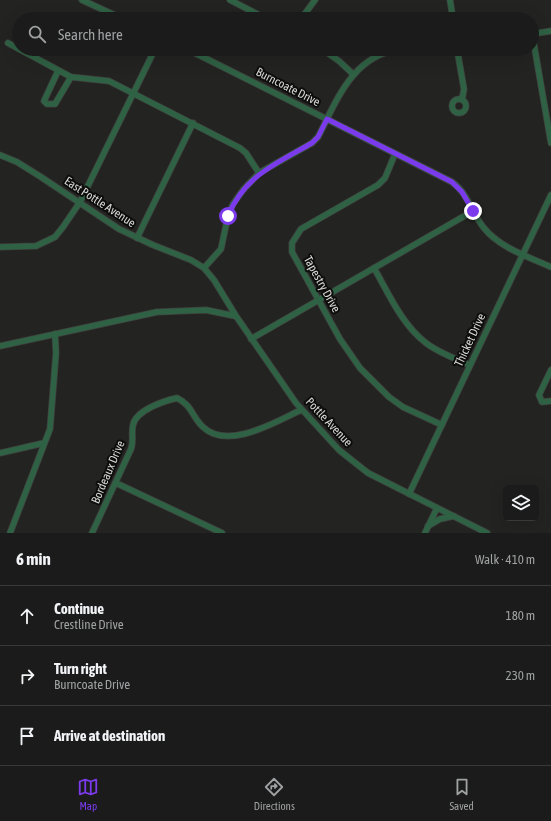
<!DOCTYPE html>
<meta charset="utf-8">
<style>
body{margin:0;font-family:"Asap Condensed",sans-serif;background:#232423;color:#f1f3f6}
.controls{position:absolute;right:12px;bottom:12px;display:grid;overflow:hidden;border-radius:6px;box-shadow:0 4px 16px #0002}
.controls button{width:36px;height:36px;display:grid;place-items:center;padding:0;border:0;border-bottom:1px solid #383939;background:#1a1b1a;color:#f1f3f6;font:20px sans-serif}
.stop{position:absolute;width:12px;height:12px;margin:-9px;border:3px solid #7c3aed;border-radius:50%;background:#fff}
.stop.end{background:#7c3aed;border-color:#fff;box-shadow:0 1px 4px #0008}
.list{margin:0;padding:0;list-style:none}
h2{display:flex;justify-content:space-between;align-items:center;height:52px;margin:0;padding:0 16px;font-size:17px}
h2 small{font-size:13px;font-weight:400;color:#9fa1a2}
.list li{display:grid;grid-template-columns:26px 1fr auto;gap:12px;align-items:center;box-sizing:border-box;height:60px;padding:0 16px;border-top:1px solid #383939}
.list b{display:block;font-size:15px;white-space:nowrap}
.list p{margin:0;font-size:13px;white-space:nowrap;color:#9fa1a2}
.list em{font-size:13px;font-style:normal;color:#9fa1a2}
.icon{flex:none;width:22px;height:22px;fill:none;stroke:currentColor;stroke-width:2;stroke-linecap:round;stroke-linejoin:round}
.map{position:relative;flex:none;width:551px;height:533px;overflow:hidden}
.search{position:absolute;background:#1a1b1a;box-shadow:0 4px 16px #0002;left:12px;right:12px;top:12px;height:44px;display:flex;align-items:center;gap:10px;box-sizing:border-box;padding:0 14px;border-radius:22px;color:#9fa1a2;font-size:15px}
.sheet{height:232px;background:#1a1b1a}
nav{display:flex;justify-content:space-around;align-items:center;box-sizing:border-box;height:56px;border-top:1px solid #383939;background:#1a1b1a;font-size:11px;color:#9fa1a2}
nav a{display:grid;justify-items:center;gap:2px}
nav .on{color:#7c3aed}
.map>svg:first-child{display:block}
</style>
<div class="map">
<svg width="551" height="533" viewBox="0 0 551 533">
<rect width="100%" height="100%" fill="#232422"/>
<g fill="none" stroke-linecap="round" stroke-linejoin="round">
<!-- minor casing -->
<g stroke="#40413f" stroke-width="7">
<g id="minor">
<path d="M82,0L123,19"/>
<path d="M230,0L267,19"/>
<path d="M450,0L453,19"/>
<path d="M301,19L315,0"/>
<path d="M532,33L551,143"/>
<path d="M532,34L551,31"/>
<path d="M8,43L19,49"/>
<path d="M19,49L71,77L109,81L240,148L246,153L259,173"/>
<path d="M187,49L452,182C468,193 472,214 484,228C500,248 529,257 551,267"/>
<path d="M322,49L339,61L353,74"/>
<path d="M457,49L464,89L462,100"/>
<path d="M58,71L44,101L47,104H55L71,77"/>
<circle cx="459" cy="106" r="7"/>
<path d="M395,154L385,178L378,185L301,229L292,243V252L340,339L360,368L389,397L403,407L442,425"/>
<path d="M0,155L17,162L41,177L119,229L153,245L191,260L204,268L214,280L236,316L296,403L339,450L368,473L487,533"/>
<path d="M137,238L193,123"/>
<path d="M0,247L36,246L55,237L63,227L80,202L155,49"/>
<path d="M204,268L221,249L228,216L233,204L243,190L259,173L312,143L318,137C337,100 352,56 400,49"/>
<path d="M374,268C389,294 402,325 426,343C439,353 456,359 470,365"/>
<path d="M251,339L473,211"/>
<path d="M0,346L157,312L206,310L235,316"/>
<path d="M551,370L539,395L542,402L551,401"/>
<path d="M0,453L44,443"/>
<path d="M116,483L222,533"/>
<path d="M409,494L551,195"/>
<path d="M428,526L440,519L454,516"/>
<path d="M10,533L50,429L56,353L55,334"/>
<path d="M92,533L131,449C134,441 131,433 133,425C136,410 164,401 177,398C192,405 192,417 203,427C228,451 277,421 301,410"/>
<path d="M425,533L437,508"/>
</g>
</g>
<!-- minor -->
<use href="#minor" stroke="#2f6144" stroke-width="5.5"/>
</g>
<g fill="none" stroke-linecap="round" stroke-linejoin="round">
<!-- route -->
<path stroke="#7c3aed" stroke-width="5" d="M228,216C244,176 277,163 312,143L318,137L327,119L452,182L462,192L473,211"/>
</g>
<g text-anchor="middle" stroke-width="4" stroke-linejoin="round" paint-order="stroke">
<!-- street labels -->
<g font-size="12" fill="#d8d9d7" stroke="#0d0d0c">
<text transform="translate(288 87) rotate(27)" y="4">Burncoate Drive</text>
<text transform="translate(100 202) rotate(33)" y="4">East Pottle Avenue</text>
<text transform="translate(322 284) rotate(61)" y="4">Tapestry Drive</text>
<text transform="translate(470 340) rotate(-65)" y="4">Thicket Drive</text>
<text transform="translate(329 422) rotate(47)" y="4">Pottle Avenue</text>
<text transform="translate(108 472) rotate(-67)" y="4">Bordeaux Drive</text>
</g>
</g>
</svg>
<div class="controls">
<button><svg class="icon" aria-label="layers" viewBox="0 0 24 24"><path d="M12 4l9 5-9 5-9-5zM3 14l9 5 9-5"/></svg></button>
</div>
<div class="stop" style="left:228px;top:216px"></div>
<div class="stop end" style="left:473px;top:211px"></div>
<div class="search"><svg class="icon" aria-label="search" viewBox="0 0 24 24"><circle cx="10" cy="10" r="6"/><path d="M15 15l6 6"/></svg>Search here</div>
</div>
<section class="sheet">
<h2>6 min<small>Walk · 410 m</small></h2>
<ul class="list">
<li><svg class="icon" aria-label="ahead" viewBox="0 0 24 24"><path d="M12 20V5M6 11l6-6 6 6"/></svg><div><b>Continue</b><p>Crestline Drive</p></div><em>180 m</em></li>
<li><svg class="icon" aria-label="right" viewBox="0 0 24 24"><path d="M7 20v-9h11M14 6l5 5-5 5"/></svg><div><b>Turn right</b><p>Burncoate Drive</p></div><em>230 m</em></li>
<li><svg class="icon" aria-label="arrive" viewBox="0 0 24 24"><path d="M6 21V4h12l-3 4 3 4H6"/></svg><div><b>Arrive at destination</b></div></li>
</ul>
</section>
<nav>
<a class="on"><svg class="icon" aria-label="map" viewBox="0 0 24 24"><path d="M3 6l6-2 6 2 6-2v14l-6 2-6-2-6 2zM9 4v14M15 6v14"/></svg>Map</a>
<a><svg class="icon" aria-label="directions" viewBox="0 0 24 24"><path d="M12 3l9 9-9 9-9-9zM9 14v-3h6M13 9l2 2-2 2"/></svg>Directions</a>
<a><svg class="icon" aria-label="saved" viewBox="0 0 24 24"><path d="M7 4h10v16l-5-4-5 4z"/></svg>Saved</a>
</nav>
